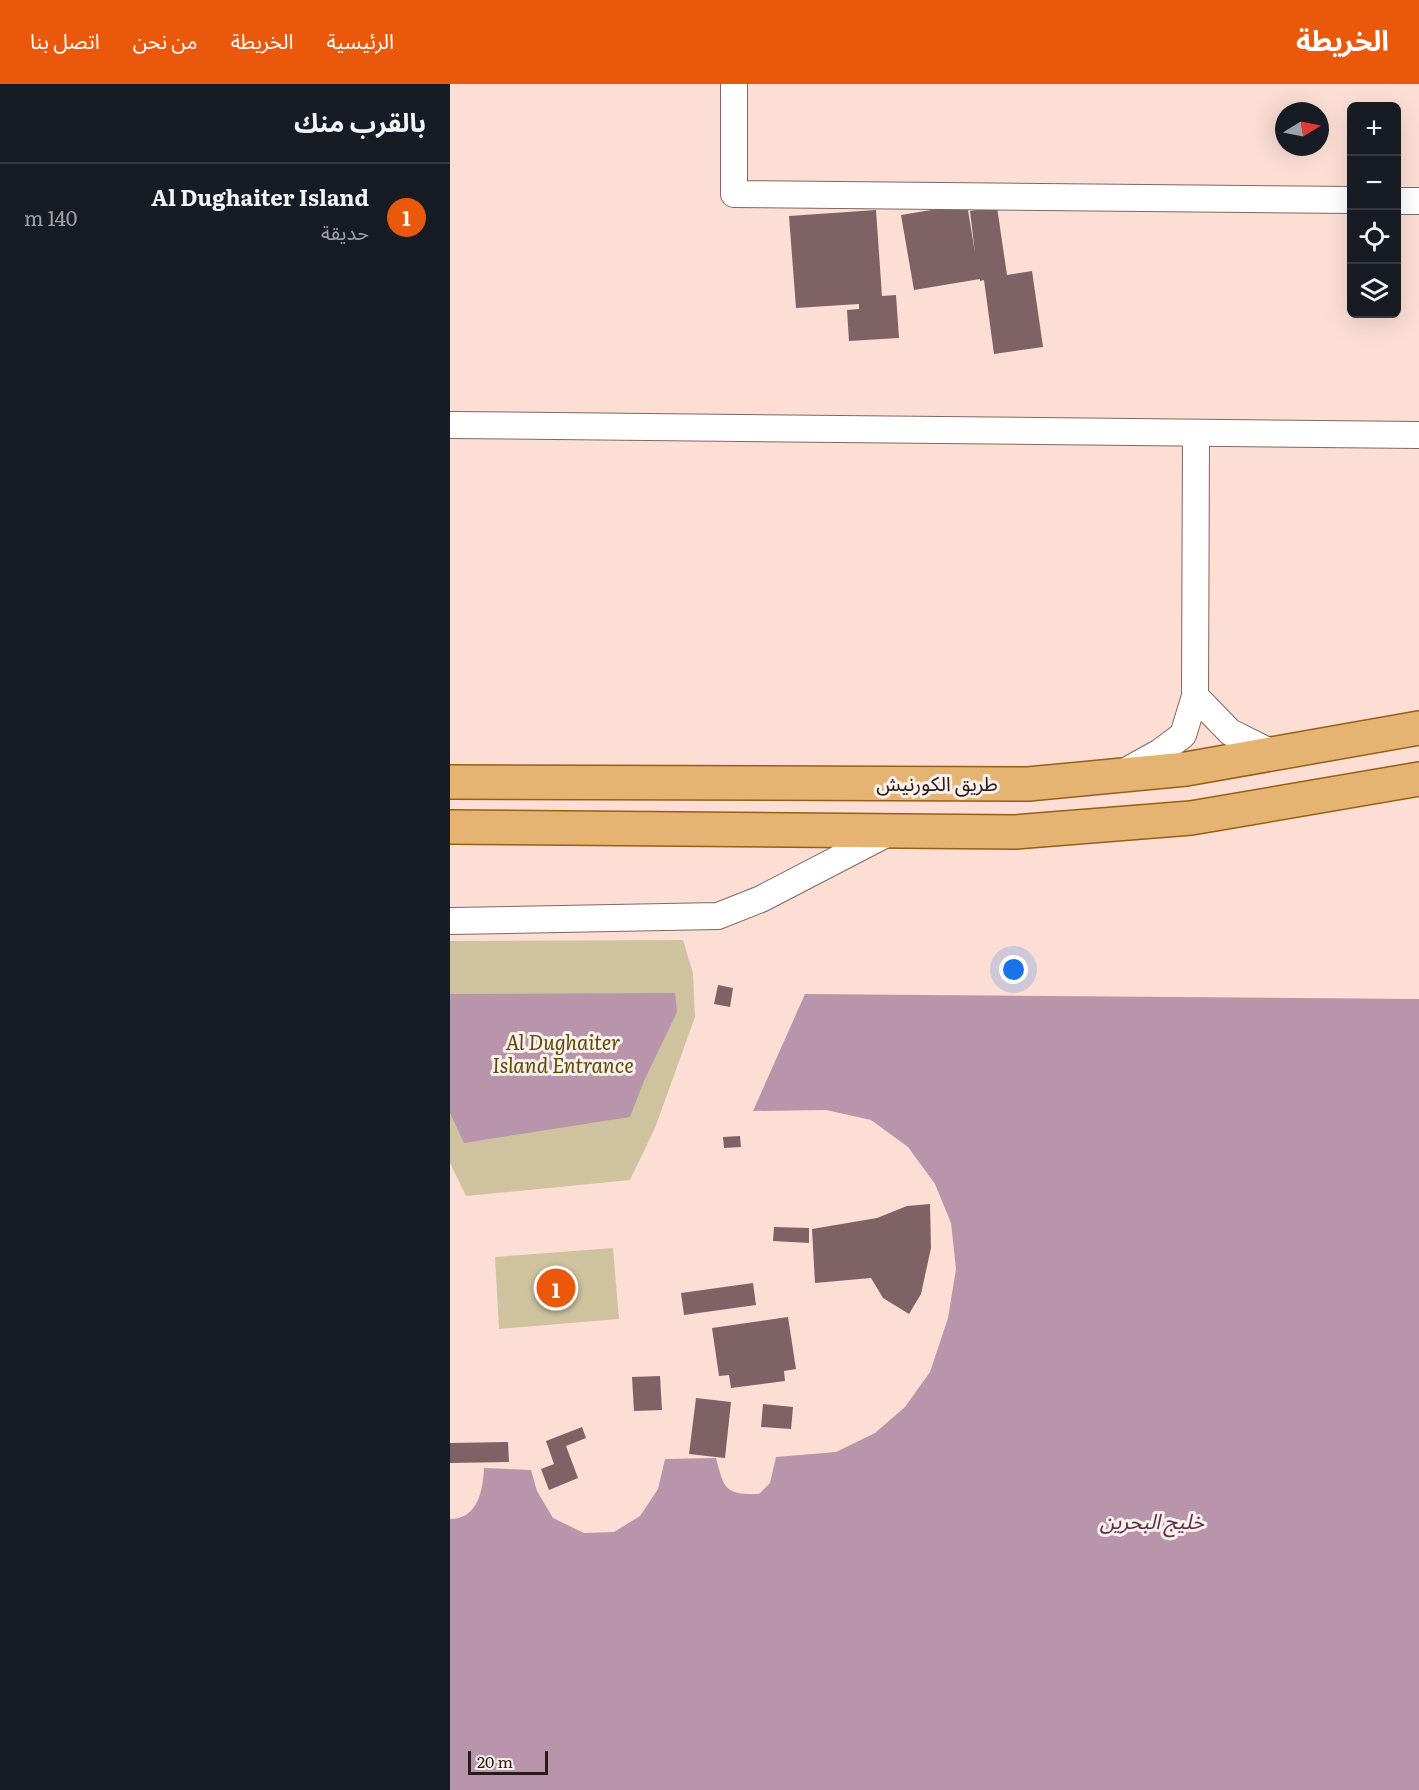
<!DOCTYPE html>
<html lang="ar">
<meta charset="utf-8">
<style>
body{margin:0;font-family:Literata,"Noto Sans Arabic",serif;background:#20242c;color:#f1f3f6;direction:rtl}
.controls{position:absolute;right:18px;top:18px;display:grid;overflow:hidden;border-radius:9px;box-shadow:0 6px 24px #0002}
.controls button{width:54px;height:54px;display:grid;place-items:center;padding:0;border:0;border-bottom:2px solid #363941;background:#171b24;color:#f1f3f6;font:30px sans-serif}
.compass{position:absolute;left:825px;top:18px;width:54px;height:54px;border-radius:50%;background:#171b24;box-shadow:0 6px 24px #0002;rotate:80deg}
.scale{position:absolute;left:18px;bottom:15px;width:80px;box-sizing:border-box;padding-left:6px;border:3px solid #261c19;border-top:0;font-size:16px;line-height:21px;white-space:nowrap;color:#261c19;-webkit-text-stroke:4px #fcf0ec;paint-order:stroke}
.you{position:absolute;left:564px;top:886px;width:21px;height:21px;margin:-15px;border:4px solid #fff;border-radius:50%;background:#1a73e8;box-shadow:0 0 0 9px #1a73e833}
.badge{display:grid;place-items:center;width:39px;height:39px;border-radius:50%;background:#ea580c;color:#fff;font-size:20px;font-weight:700}
.pin{position:absolute;translate:-50% -50%;border:3px solid #fff;box-shadow:0 2px 6px #0006}
.list{margin:0;padding:0;list-style:none}
h2{display:flex;justify-content:space-between;align-items:center;height:78px;margin:0;padding:0 24px;font-size:26px}
h2 small{font-size:20px;font-weight:400;color:#9ea1a6}
.list li{display:grid;grid-template-columns:39px 1fr auto;gap:18px;align-items:center;box-sizing:border-box;height:108px;padding:0 24px;border-top:2px solid #363941}
.list b{display:block;font-size:22px;white-space:nowrap}
.list p{margin:0;font-size:20px;white-space:nowrap;color:#9ea1a6}
.list em{font-size:20px;font-style:normal;color:#9ea1a6}
.icon{flex:none;width:33px;height:33px;fill:none;stroke:currentColor;stroke-width:2;stroke-linecap:round;stroke-linejoin:round}
.map{position:relative;flex:none;width:969px;height:1706px;overflow:hidden;direction:ltr}
header{display:flex;align-items:center;gap:36px;box-sizing:border-box;height:84px;padding:0 30px;background:#ea580c;color:#fff}
header strong{font-size:28px}
nav{display:flex;gap:33px;margin-inline-start:auto;font-size:21px}
main{display:flex}
aside{flex:1;background:#171b24}
.map>svg:first-child{display:block}
</style>
<header>
<strong>الخريطة</strong>
<nav><a>الرئيسية</a><a>الخريطة</a><a>من نحن</a><a>اتصل بنا</a></nav>
</header>
<main>
<div class="map">
<svg width="969" height="1706" viewBox="0 0 969 1706">
<rect width="100%" height="100%" fill="#fcded5"/>
<!-- green -->
<g fill="#cfc39f">
<path d="M233,856L243,889L245,933L205,1044L180,1096L16,1112L0,1079V857Z"/>
<path d="M163,1164L169,1235L49,1245L45,1173Z"/>
</g>
<!-- water -->
<g fill="#b995ab">
<path d="M225,909L227,928L194,997L180,1033L14,1059L0,1029V910Z"/>
<path d="M355,910L969,915V1706H0V1435C28,1435 33,1406 34,1384L81,1386L87,1407L103,1434L134,1449L164,1448L190,1432L208,1405L215,1375L266,1374C274,1405 275,1411 309,1410L320,1399L326,1373L386,1368L425,1349L455,1323L480,1288L498,1234L506,1185L501,1139L485,1100L458,1063L421,1036L376,1026L303,1027Z"/>
</g>
<!-- building -->
<g fill="#7e6266">
<path d="M517,120L525,169L520,127L547,123L557,191L582,187L593,263L544,270L534,196L530,197V195L464,206L451,131Z"/>
<path d="M426,126L432,212L446,211L449,254L399,257L397,226L409,225V220L346,224L339,132Z"/>
<path d="M268,901L283,904L280,923L264,920Z"/>
<path d="M290,1052L291,1063L274,1064L273,1053Z"/>
<path d="M480,1120L481,1164L471,1210L459,1230L433,1214L421,1194L365,1199L362,1145L427,1134L457,1122Z"/>
<path d="M324,1143L359,1144V1159L323,1157Z"/>
<path d="M303,1199L306,1221L234,1231L231,1209Z"/>
<path d="M338,1233L346,1285L334,1287L335,1297L281,1304L279,1291L269,1292L262,1244Z"/>
<path d="M210,1292L212,1326L184,1327L182,1293Z"/>
<path d="M246,1314L281,1318L275,1374L239,1370Z"/>
<path d="M313,1320L343,1323L341,1345L311,1343Z"/>
<path d="M132,1343L136,1354L116,1362L128,1394L99,1406L91,1385L104,1380L96,1357Z"/>
<path d="M58,1358L59,1378L0,1379V1359Z"/>
</g>
<g fill="none" stroke-linecap="round" stroke-linejoin="round">
<!-- minor casing -->
<g stroke="#81675f" stroke-width="28">
<g id="minor">
<path d="M284,0V110L902,116"/>
<path d="M946,117H969"/>
<path d="M0,341L969,351"/>
<path d="M745,612L780,648L824,670"/>
<path d="M674,688L710,668L733,651L745,612L746,349"/>
<path d="M0,837L268,832L311,815L442,747"/>
</g>
</g>
<!-- primary casing -->
<g stroke="#985e16" stroke-width="36">
<g id="primary">
<path d="M0,698L578,700L736,685L969,644"/>
<path d="M0,743L565,748L741,734L969,695"/>
</g>
</g>
<!-- minor -->
<use href="#minor" stroke="#fff" stroke-width="26"/>
<!-- primary -->
<use href="#primary" stroke="#e6b472" stroke-width="33"/>
</g>
<g text-anchor="middle" stroke-width="6" stroke-linejoin="round" paint-order="stroke">
<!-- street labels -->
<g font-size="20" fill="#261c19" stroke="#fcf0ec">
<text x="487" y="707">طريق الكورنيش</text>
</g>
<!-- park labels -->
<g font-size="20" font-style="italic" fill="#5b4903" stroke="#fcf0ec">
<text x="113" y="966">Al Dughaiter<tspan x="113" dy="23">Island Entrance</tspan></text>
</g>
<!-- water labels -->
<g font-size="21" font-style="italic" fill="#5b2b4b" stroke="#fcf0ec">
<text x="702" y="1445">خليج البحرين</text>
</g>
</g>
</svg>
<div class="controls">
<button>+</button>
<button>−</button>
<button><svg class="icon" aria-label="locate" viewBox="0 0 24 24"><circle cx="12" cy="12" r="6"/><path d="M12 2v4M12 18v4M2 12h4M18 12h4"/></svg></button>
<button><svg class="icon" aria-label="layers" viewBox="0 0 24 24"><path d="M12 4l9 5-9 5-9-5zM3 14l9 5 9-5"/></svg></button>
</div>
<svg class="compass" viewBox="-18 -18 36 36"><path d="M0-13l5 13h-10z" fill="#e53935"/><path d="M0 13l5-13h-10z" fill="#9ea1a6"/></svg>
<div class="scale">20 m</div>
<div class="you"></div>
<div class="pin badge" style="left:106px;top:1204px">1</div>
</div>
<aside>
<h2>بالقرب منك<small></small></h2>
<ul class="list">
<li><span class="badge">1</span><div><b>Al Dughaiter Island</b><p>حديقة</p></div><em>140 m</em></li>
</ul>
</aside>
</main>
